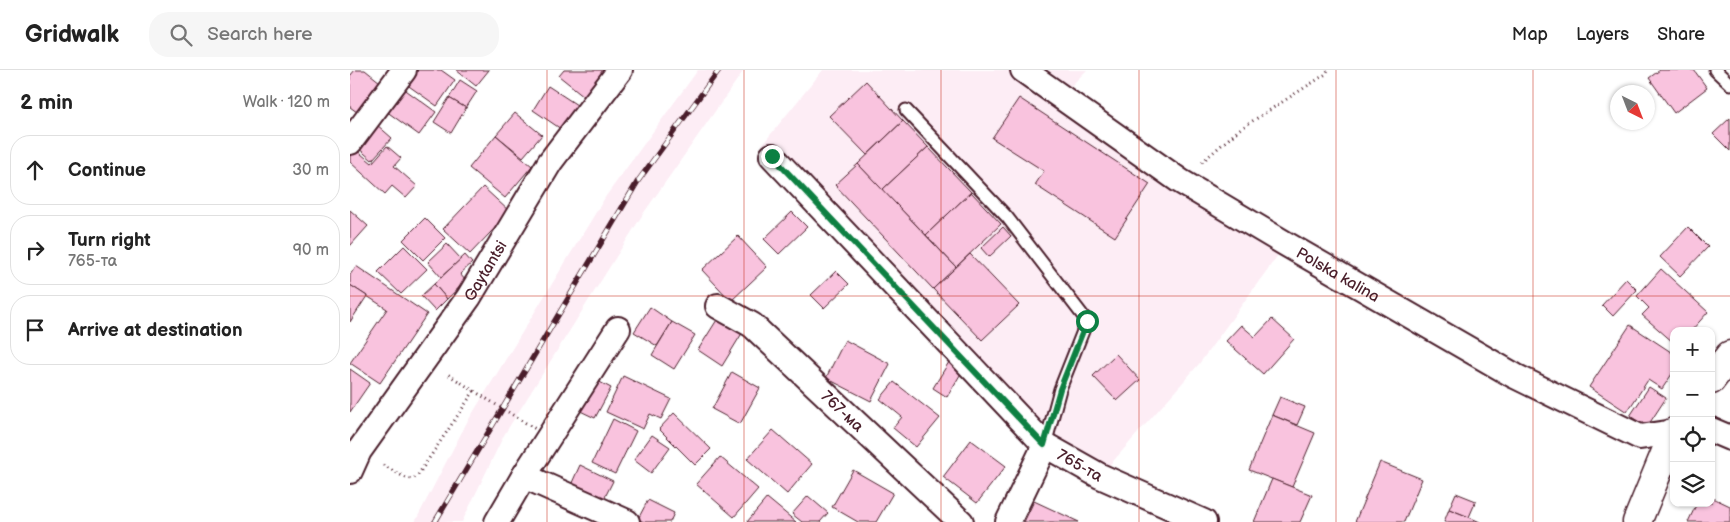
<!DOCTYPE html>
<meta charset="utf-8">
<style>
body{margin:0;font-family:"Balsamiq Sans",sans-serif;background:#f6f6f6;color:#222}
.controls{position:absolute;right:15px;bottom:15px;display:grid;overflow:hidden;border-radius:10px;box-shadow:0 1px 4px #0004}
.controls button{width:45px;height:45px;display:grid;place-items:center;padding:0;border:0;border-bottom:1px solid #e0e0e0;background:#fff;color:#222;font:25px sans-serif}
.compass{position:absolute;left:1260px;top:15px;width:45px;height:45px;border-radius:50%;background:#fff;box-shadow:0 1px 4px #0004;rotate:138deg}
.stop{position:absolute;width:15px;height:15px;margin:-11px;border:4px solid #0b8043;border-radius:50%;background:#fff}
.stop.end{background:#0b8043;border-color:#fff;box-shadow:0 1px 5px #0008}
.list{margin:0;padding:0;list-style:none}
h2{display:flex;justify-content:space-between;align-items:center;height:65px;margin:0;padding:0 20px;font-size:21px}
h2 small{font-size:16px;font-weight:400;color:#767676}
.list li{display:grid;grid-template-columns:32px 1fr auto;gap:15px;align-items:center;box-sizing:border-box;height:70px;margin:0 10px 10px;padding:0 10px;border:1px solid #e0e0e0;border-radius:20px}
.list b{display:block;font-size:19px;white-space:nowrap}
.list p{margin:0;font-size:16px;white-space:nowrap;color:#767676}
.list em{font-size:16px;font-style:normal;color:#767676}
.icon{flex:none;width:28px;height:28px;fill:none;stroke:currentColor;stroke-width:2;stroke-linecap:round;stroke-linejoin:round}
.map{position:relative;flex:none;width:1380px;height:452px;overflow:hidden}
header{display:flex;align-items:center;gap:30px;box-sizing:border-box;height:70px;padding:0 25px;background:#fff;border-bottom:1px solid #e0e0e0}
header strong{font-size:24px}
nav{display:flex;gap:28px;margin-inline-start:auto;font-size:18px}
.search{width:350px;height:45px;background:#f6f6f6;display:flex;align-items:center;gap:12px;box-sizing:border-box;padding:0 18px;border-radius:20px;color:#767676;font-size:19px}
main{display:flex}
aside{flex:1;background:#fff}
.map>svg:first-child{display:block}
</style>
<header>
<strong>Gridwalk</strong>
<div class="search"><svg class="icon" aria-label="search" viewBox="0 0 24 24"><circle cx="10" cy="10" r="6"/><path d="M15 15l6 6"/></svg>Search here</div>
<nav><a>Map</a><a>Layers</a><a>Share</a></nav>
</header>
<main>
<aside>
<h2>2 min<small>Walk · 120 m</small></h2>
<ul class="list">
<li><svg class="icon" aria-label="ahead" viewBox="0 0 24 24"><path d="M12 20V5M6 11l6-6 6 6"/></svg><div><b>Continue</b></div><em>30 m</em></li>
<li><svg class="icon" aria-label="right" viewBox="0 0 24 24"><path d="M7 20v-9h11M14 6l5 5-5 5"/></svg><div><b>Turn right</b><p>765-та</p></div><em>90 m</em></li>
<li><svg class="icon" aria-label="arrive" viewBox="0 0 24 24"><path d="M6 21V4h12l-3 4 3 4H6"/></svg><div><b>Arrive at destination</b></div></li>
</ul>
</aside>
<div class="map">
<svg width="1380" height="452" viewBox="0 0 1380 452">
<rect width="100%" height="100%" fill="#fff"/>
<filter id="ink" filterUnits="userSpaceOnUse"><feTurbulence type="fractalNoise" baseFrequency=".02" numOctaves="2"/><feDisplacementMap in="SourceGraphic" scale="10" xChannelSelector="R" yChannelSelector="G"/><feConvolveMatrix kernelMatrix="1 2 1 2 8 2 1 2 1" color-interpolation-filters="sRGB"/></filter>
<g filter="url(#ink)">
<!-- built -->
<g fill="#fdedf5">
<path d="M348,0H394L293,144L154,365L112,452H65L116,354L256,126Z"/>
<path d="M473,0H737L711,26L936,174L849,294L750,406L695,375L412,75Z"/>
</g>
<!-- building -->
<g fill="#f9c3de" stroke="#4a1f2b">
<path d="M5,0H15L30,12L24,21L27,23L11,45L0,37V6Z"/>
<path d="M66,0H91L105,10L87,36L56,14Z"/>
<path d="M106,0H139L126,16Z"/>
<path d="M214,0H254L234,26L209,6Z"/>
<path d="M1310,0H1344L1357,18L1324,43L1299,8Z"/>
<path d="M110,10L127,21L116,38L99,28Z"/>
<path d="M516,11L553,51L517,85L479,46Z"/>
<path d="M198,16L227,35L211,59L183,40Z"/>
<path d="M53,18L86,42L69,65L36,41Z"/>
<path d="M99,28L116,38L101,63L84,52Z"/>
<path d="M669,28L800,114L765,167L685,115L694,101L642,68Z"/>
<path d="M165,43L192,65L173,87L146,65Z"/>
<path d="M1380,48V81L1363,64Z"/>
<path d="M553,51L578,77L532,120L508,94Z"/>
<path d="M26,54L42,68L22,90L7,77Z"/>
<path d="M146,65L182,96L155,128L119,98Z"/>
<path d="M37,76L51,88L44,96L67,116L56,128L42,116L35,124L0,92V85L5,79L22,93Z"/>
<path d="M578,77L621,122L576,165L532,120Z"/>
<path d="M508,94L606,197L583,219L485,115Z"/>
<path d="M133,117L160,142L120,184L93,159Z"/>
<path d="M621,122L651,154L606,197L576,165Z"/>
<path d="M0,140L18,156L0,176Z"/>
<path d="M442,142L457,157L429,184L414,169Z"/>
<path d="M75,148L95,168L73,190L53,170Z"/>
<path d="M653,157L661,166L639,187L631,178Z"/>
<path d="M1338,157L1358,177L1330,206L1310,187Z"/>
<path d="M388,166L417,197L381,231L352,200Z"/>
<path d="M97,174L111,189L91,207L78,192Z"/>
<path d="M54,176L77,199L51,224L28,202Z"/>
<path d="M620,184L669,235L632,270L583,219Z"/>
<path d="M115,185L122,193L110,204L116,211L97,229L84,214Z"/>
<path d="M6,196L77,244L30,313L0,293L37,239L0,215V205Z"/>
<path d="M1311,199L1358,242L1341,261H1324V273L1292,245L1299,238L1287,226Z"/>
<path d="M486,201L499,214L474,238L461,225Z"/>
<path d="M1276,209L1287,220L1263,246L1252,235Z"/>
<path d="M84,214L97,229L85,241L71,226Z"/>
<path d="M0,215L17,226L0,252Z"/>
<path d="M300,237L322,252L307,276L284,262Z"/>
<path d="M370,245L394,260L372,296L348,280Z"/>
<path d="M922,249L944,269L913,304L876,271L891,255L905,267Z"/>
<path d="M322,252L345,265L324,299L302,285Z"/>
<path d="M1280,255L1324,284V301L1312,319L1298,310L1277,342L1239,317Z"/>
<path d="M495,270L540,294L521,331L476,308Z"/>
<path d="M766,284L790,310L767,331L743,306Z"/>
<path d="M599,292L613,300L597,327L583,318Z"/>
<path d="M0,299L20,313L0,342Z"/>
<path d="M382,302L410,318L390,354L362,339Z"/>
<path d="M273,306L321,329L311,349L300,344L293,359L256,342Z"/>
<path d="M240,307L261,318L245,348L224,338Z"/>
<path d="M544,312L590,348L566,377L543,358L552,347L530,329Z"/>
<path d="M1299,317L1316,328L1297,357L1280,346Z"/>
<path d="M930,327L955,337L947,355L922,345Z"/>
<path d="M324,343L361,379L345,395L309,359Z"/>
<path d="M922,345L965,363L942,417L899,400Z"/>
<path d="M263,349L286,361L265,404L242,393Z"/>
<path d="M423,360L462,394L437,424L397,389Z"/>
<path d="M302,365L320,377L301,403L284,390Z"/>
<path d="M621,370L656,396L627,433L593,407Z"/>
<path d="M370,387L408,419L384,447L346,414Z"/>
<path d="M1030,392L1072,409L1054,452H1005Z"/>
<path d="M230,395L263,411L253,431L221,415Z"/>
<path d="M503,400L543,423L526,452H508L482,437Z"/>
<path d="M922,409L962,425L950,452H904Z"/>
<path d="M1106,423L1126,431L1119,447L1099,439Z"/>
<path d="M458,426L478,443L470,452H452L442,444Z"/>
<path d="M1361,427L1380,436V452H1338L1347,433H1361Z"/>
<path d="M417,428L446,452H397Z"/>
<path d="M298,430L324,443L320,452H294L288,449Z"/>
<path d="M684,431L729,452H674Z"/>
<path d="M1099,439L1119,447L1130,452H1094Z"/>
</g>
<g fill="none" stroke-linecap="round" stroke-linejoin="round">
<!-- lane casing -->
<g stroke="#4a1f2b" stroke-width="15">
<g id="lane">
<path d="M1365,0L1380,14"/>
<path d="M556,40L657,147L737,251L710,319L695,375"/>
</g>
</g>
<!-- street casing -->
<g stroke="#4a1f2b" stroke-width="28">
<g id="street">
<path id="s1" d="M673,0L830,111L936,174L1165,306L1290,367L1324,362"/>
<path d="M0,72L54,0"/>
<path id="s2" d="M422,86L695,375L750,406L854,452"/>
<path id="s3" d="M368,236L402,255L611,452"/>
<path d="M1361,360L1380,368"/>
<path id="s4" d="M0,401L9,381L119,227L200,92L270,0"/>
<path d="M174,406L277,452"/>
<path d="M147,452L174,406L268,259"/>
<path d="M658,452L695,375"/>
</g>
</g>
<!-- secondary casing -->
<g stroke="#4a1f2b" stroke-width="31">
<g id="secondary">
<path d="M1361,310L1380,285"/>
<path d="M1287,452L1324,362"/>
</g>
</g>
<!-- path -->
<g stroke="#4a1f2b" stroke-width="3" stroke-dasharray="1 4" stroke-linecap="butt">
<path d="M852,92L890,59L976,4L978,0"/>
<path d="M33,395L56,408L63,409L68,405L124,321L96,303"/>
</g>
<!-- lane -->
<use href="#lane" stroke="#fff" stroke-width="11"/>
<!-- street -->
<use href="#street" stroke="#fff" stroke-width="24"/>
<!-- secondary -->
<use href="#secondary" stroke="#fff" stroke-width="28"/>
<!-- rail casing -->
<g stroke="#4a1f2b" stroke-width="5.5">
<path id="rail" d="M85,452L288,111L369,0"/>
</g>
<!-- rail -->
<use href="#rail" stroke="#fff" stroke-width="4" stroke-dasharray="11" stroke-linecap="butt"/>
<!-- path-bridge -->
<path stroke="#4a1f2b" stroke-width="3" stroke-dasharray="1 4" stroke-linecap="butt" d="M124,321L187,360"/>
</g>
</g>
<g fill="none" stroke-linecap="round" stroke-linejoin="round" filter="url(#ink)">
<!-- route -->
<path stroke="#0b8043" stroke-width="6" d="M422,86L694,375L710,319L737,251"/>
</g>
<!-- grid -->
<path fill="none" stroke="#c8321e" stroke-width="1" stroke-opacity="0.55" d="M197,0V452M394,0V452M591,0V452M789,0V452M986,0V452M1183,0V452M0,226H1380"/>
<g text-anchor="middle" stroke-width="4" stroke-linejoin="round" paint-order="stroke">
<!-- street labels -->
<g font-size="16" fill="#4a1f2b" stroke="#fff">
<text dy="6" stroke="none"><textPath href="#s4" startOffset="242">Gaytantsi</textPath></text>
<text dy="6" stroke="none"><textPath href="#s1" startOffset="376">Polska kalina</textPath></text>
<text dy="6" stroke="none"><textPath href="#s3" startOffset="164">767-ма</textPath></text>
<text dy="6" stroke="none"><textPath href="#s2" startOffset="438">765-та</textPath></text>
</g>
</g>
</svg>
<div class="controls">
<button>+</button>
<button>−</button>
<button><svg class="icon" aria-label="locate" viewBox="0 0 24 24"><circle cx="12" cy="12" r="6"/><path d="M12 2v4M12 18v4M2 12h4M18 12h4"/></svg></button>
<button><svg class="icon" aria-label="layers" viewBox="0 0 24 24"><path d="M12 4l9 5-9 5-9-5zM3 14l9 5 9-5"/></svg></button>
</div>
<svg class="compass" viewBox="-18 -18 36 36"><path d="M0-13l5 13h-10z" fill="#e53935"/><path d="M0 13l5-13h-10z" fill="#767676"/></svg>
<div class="stop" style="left:737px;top:251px"></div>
<div class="stop end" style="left:422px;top:86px"></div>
</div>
</main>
